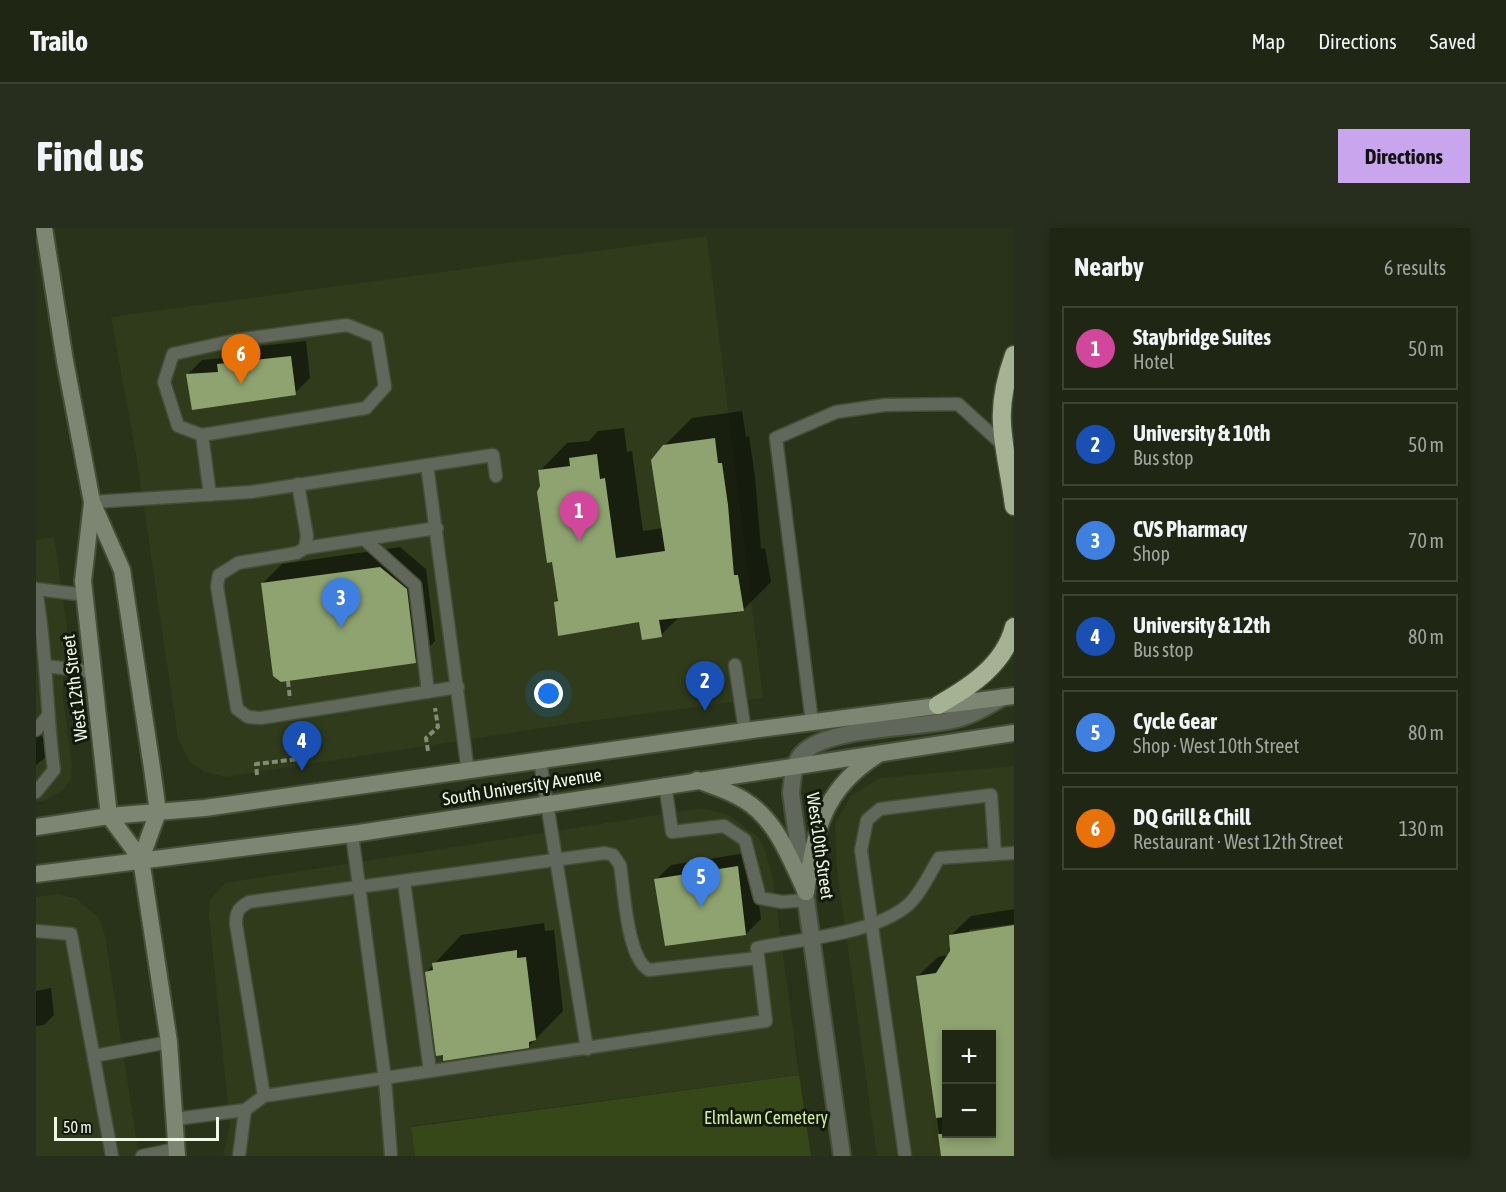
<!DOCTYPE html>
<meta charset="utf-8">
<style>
body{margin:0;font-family:"Asap Condensed",sans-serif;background:#272e1d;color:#f1f3f6}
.controls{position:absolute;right:18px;bottom:18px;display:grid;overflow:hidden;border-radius:0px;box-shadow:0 3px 9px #0003}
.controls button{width:54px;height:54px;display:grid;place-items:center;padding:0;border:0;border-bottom:2px solid #3c4334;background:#1f2614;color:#f1f3f6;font:30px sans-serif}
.scale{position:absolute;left:18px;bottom:15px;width:165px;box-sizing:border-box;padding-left:6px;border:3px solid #f0f7e7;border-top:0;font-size:16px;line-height:21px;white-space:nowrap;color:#f0f7e7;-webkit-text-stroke:4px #14190e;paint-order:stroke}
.you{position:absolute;left:513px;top:466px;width:21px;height:21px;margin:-15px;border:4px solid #fff;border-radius:50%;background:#1a73e8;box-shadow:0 0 0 9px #1a73e833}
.badge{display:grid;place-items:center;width:39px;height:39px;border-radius:50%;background:#c9a5ee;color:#fff;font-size:20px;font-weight:700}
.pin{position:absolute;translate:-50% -50px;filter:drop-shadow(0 2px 3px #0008)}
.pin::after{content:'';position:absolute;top:32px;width:21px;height:18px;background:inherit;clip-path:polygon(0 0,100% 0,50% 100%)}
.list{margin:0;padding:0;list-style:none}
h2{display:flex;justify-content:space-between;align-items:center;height:78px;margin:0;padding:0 24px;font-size:26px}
h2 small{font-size:20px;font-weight:400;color:#a1a5a0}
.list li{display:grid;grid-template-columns:39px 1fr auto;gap:18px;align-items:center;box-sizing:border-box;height:84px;margin:0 12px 12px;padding:0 12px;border:2px solid #3c4334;border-radius:0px}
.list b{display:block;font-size:22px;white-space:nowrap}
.list p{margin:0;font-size:20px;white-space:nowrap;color:#a1a5a0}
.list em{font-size:20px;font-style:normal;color:#a1a5a0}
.map{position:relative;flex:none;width:978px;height:928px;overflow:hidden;border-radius:0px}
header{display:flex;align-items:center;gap:36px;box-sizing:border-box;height:84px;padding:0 30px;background:#1f2614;border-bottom:2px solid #3c4334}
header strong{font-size:28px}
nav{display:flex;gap:33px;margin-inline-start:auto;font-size:21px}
.intro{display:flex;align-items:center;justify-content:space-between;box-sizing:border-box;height:144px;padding:0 36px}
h1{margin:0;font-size:42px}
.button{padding:15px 27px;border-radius:0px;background:#c9a5ee;color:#111;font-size:21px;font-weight:700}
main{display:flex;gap:36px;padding:0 36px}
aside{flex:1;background:#1f2614;border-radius:0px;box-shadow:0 3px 9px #0003}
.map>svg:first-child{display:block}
</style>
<header>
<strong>Trailo</strong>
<nav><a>Map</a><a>Directions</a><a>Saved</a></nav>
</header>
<div class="intro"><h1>Find us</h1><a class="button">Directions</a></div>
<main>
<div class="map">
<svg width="978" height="928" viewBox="0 0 978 928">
<rect width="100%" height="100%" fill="#29331a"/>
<!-- built -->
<g fill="#2f3b1b" fill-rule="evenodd">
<path d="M671,8L727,470L525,497L189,549L169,544L154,534L142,511L101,232L75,89Z"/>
<path d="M18,309L32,406L26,462L36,539L35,551L27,562L10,572L0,574V312Z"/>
<path d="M978,538V928H841L801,642L799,596L815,568L844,550ZM910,806H956V906H910Z"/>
<path d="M666,580L693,587L722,609L729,622L737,652L763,847L375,898L379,928H187L194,897L173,688L174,672L189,655Z"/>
<path d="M22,666L39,670L63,690L69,708L103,928H0V669Z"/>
</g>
<!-- green -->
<path fill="#364718" d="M763,847L775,928H379L375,899Z"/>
<!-- shadow -->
<g fill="#0007" fill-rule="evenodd">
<path d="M270,113L274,150L259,165L151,147L166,132L188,130L197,121Z"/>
<path d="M706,183L710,209L713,208L719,249L725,321L729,320L735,354L707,382L644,388L625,407L604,392L519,374L523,370L504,243L531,215L553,213L562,203L588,200L591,224L596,223L607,303L627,300L628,218L656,190Z"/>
<path d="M364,319L390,341L399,413L379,433L227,355L246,336Z"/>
<path d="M0,501L13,517L14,526L0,537Z"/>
<path d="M716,624L725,691L710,706L620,652L635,637Z"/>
<path d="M978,681V696L933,702V705L978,699V928H906L882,748L902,729L913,727L915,707L935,688ZM910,806H956V906H910Z"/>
<path d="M508,695L509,703L518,702L527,783L492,819L391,744L425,707Z"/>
<path d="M15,760L18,787L8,797L0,798V763Z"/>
</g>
<!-- building -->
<g fill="#8ea370">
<path d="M255,128L260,167L156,182L150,146L182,144L181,136Z"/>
<path d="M679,210L682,235H686L692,277L698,347H702L708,383L623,392L626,409L606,412L603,394L522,408L518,374L522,373L516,334L511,335L501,264L504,258L502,242L534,238L533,230L561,226L564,251L569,250L580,330L629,323L615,232L627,217Z"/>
<path d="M344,339L371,361L380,435L252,453L245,454L237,448L225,355Z"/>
<path d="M702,638L710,707L629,718L618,651Z"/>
<path d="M978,697V928H905L902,906H956V807H910V889L900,890L880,748L900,745L914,723L913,707Z"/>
<path d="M481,722V730L490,729L500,812L493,814V820L407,833V827L400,828L389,744L397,742L396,735Z"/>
</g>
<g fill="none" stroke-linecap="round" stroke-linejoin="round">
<!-- service casing -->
<g stroke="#454e37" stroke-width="15">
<g id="service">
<path d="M311,97L341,109L349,159L330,180L166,207L142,198L128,154L137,126L200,112Z"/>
<path d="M166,207L174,267"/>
<path d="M391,237L432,544"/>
<path d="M262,256L271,308L269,320L261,325L202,335L183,347L181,358L201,481L212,489L225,490L422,459"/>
<path d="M56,274L215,264L457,227L460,248"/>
<path d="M328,311L379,357L392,464"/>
<path d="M269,320L401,300"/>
<path d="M0,361L49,367"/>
<path d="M699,437L709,503"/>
<path d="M10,438L57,444"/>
<path d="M776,494L740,210L800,184L849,177L922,176L966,216"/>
<path d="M0,502L11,489"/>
<path d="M504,533L551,821"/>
<path d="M629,556L636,604L688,598L709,612L724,670L746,674L771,672"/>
<path d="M0,564L18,542C10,482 11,422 0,362"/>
<path d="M316,606L349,851L355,928"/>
<path d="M368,654L394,843"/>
<path d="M0,703L35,706L76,928"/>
<path d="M58,828L133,814"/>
<path d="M228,868L200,696C200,684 202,680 213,674L569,625L577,627L584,637C588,661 591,731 613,742L722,730"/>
<path d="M139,891L209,882L228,868L730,793L721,720C765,711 838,706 872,677C885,665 894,645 903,630L978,625"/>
<path d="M106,928L140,921"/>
<path d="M203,928L209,882"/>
<path d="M869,928L825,622L831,592L844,581L955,567L959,626"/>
</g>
</g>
<!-- tertiary casing -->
<g stroke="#454e37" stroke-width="20">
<path id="tertiary" d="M806,928L755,565C757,550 756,534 769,523C795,500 876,500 912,493C933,489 949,480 967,469"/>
</g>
<!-- secondary casing -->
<g stroke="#454e37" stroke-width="20">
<g id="secondary">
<path d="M8,0L29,133L56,274L86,342L116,540L122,584L105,631L133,814L141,928"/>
<path d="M56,275L47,353L73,588L105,631"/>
<path d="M661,552C677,558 694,563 708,572C741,592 754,631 770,664"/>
<path d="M0,599L73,588L169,580L709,503L978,468"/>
<path d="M0,646L323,605L978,505"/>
<path d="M770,664C779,603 786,561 843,526"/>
</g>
</g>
<!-- motorway casing -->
<g stroke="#454e37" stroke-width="21">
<g id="motorway">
<path d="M978,127C955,190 970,216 978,278"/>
<path d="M902,477C934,459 968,437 978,399"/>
</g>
</g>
<!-- path -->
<g stroke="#838b76" stroke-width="4" stroke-dasharray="6 3" stroke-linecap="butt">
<path d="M252,453L254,471"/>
<path d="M392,523L390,510L402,499L399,480"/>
<path d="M221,547L220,536L262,531L259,499"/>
</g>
<!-- service -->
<use href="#service" stroke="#61675a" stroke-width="12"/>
<!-- tertiary -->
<use href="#tertiary" stroke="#61675a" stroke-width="16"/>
<!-- secondary -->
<use href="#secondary" stroke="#7d8672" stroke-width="16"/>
<!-- motorway -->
<use href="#motorway" stroke="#a5b394" stroke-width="18"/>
</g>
<g text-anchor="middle" stroke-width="6" stroke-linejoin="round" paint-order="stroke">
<!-- street labels -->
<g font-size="18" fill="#f0f7e7" stroke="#14190e">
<text transform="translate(39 460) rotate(-97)" y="6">West 12th Street</text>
<text transform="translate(486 559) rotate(-9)" y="6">South University Avenue</text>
<text transform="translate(784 618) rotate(82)" y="6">West 10th Street</text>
</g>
<!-- park labels -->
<g font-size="18" fill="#ceeda0" stroke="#14190e">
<text x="730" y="896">Elmlawn Cemetery</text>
</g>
</g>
</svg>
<div class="controls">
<button>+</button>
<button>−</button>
</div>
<div class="scale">50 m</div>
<div class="you"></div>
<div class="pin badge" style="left:543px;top:313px;background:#d1479c">1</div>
<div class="pin badge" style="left:669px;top:483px;background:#1a4fb4">2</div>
<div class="pin badge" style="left:305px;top:400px;background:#3f7fe0">3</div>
<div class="pin badge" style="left:266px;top:543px;background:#1a4fb4">4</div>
<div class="pin badge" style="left:665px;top:679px;background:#3f7fe0">5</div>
<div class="pin badge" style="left:205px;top:156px;background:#e8710a">6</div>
</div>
<aside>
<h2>Nearby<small>6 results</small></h2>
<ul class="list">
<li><span class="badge" style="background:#d1479c">1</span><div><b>Staybridge Suites</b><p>Hotel</p></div><em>50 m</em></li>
<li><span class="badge" style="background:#1a4fb4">2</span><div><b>University &amp; 10th</b><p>Bus stop</p></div><em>50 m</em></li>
<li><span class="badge" style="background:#3f7fe0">3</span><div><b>CVS Pharmacy</b><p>Shop</p></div><em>70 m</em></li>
<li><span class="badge" style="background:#1a4fb4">4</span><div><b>University &amp; 12th</b><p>Bus stop</p></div><em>80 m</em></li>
<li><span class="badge" style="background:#3f7fe0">5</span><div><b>Cycle Gear</b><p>Shop · West 10th Street</p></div><em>80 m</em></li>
<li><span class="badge" style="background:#e8710a">6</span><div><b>DQ Grill &amp; Chill</b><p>Restaurant · West 12th Street</p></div><em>130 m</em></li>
</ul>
</aside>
</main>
